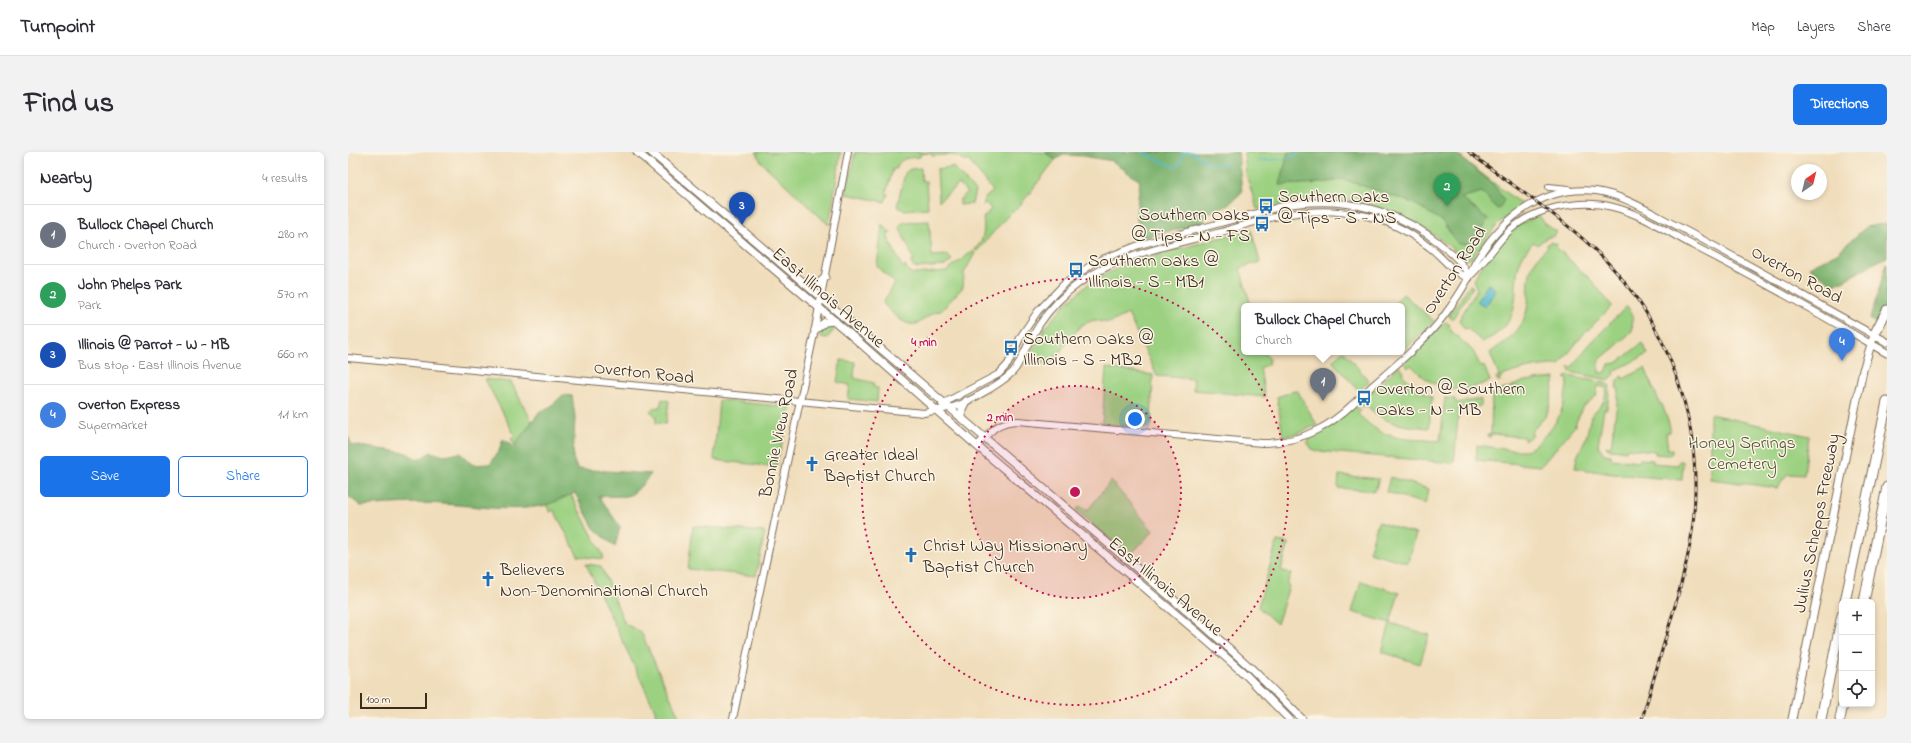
<!DOCTYPE html>
<meta charset="utf-8">
<style>
body{margin:0;font-family:"Indie Flower",sans-serif;background:#f2f2f3;color:#2b2b33}
.controls{position:absolute;right:12px;bottom:12px;display:grid;overflow:hidden;border-radius:6px;box-shadow:0 2px 6px #0003}
.controls button{width:36px;height:36px;display:grid;place-items:center;padding:0;border:0;border-bottom:1px solid #e1e1e2;background:#fff;color:#2b2b33;font:20px sans-serif}
.compass{position:absolute;left:1443px;top:12px;width:36px;height:36px;border-radius:50%;background:#fff;box-shadow:0 2px 6px #0003;rotate:35deg}
.scale{position:absolute;left:12px;bottom:10px;width:67px;box-sizing:border-box;padding-left:4px;border:2px solid #3b2a1e;border-top:0;font-size:11px;line-height:14px;white-space:nowrap;color:#3b2a1e;-webkit-text-stroke:3px #fcf5e5;paint-order:stroke}
.you{position:absolute;left:787px;top:267px;width:14px;height:14px;margin:-10px;border:3px solid #fff;border-radius:50%;background:#1a73e8;box-shadow:0 0 0 6px #1a73e833}
.badge{display:grid;place-items:center;width:26px;height:26px;border-radius:50%;background:#1a73e8;color:#fff;font-size:13px;font-weight:700}
.pin{position:absolute;translate:-50% -33px;filter:drop-shadow(0 1px 2px #0008)}
.pin::after{content:'';position:absolute;top:21px;width:14px;height:12px;background:inherit;clip-path:polygon(0 0,100% 0,50% 100%)}
.popup{position:absolute;left:893px;top:151px;width:164px;height:52px;box-sizing:border-box;display:grid;place-content:center;border-radius:6px;background:#fff;filter:drop-shadow(0 1px 3px #0005);font-size:13px;white-space:nowrap;color:#7c7c81}
.popup b{font-size:15px;color:#2b2b33}
.popup::after{content:'';position:absolute;left:50%;top:100%;margin-left:-8px;border:8px solid transparent;border-top-color:#fff}
.list{margin:0;padding:0;list-style:none}
h2{display:flex;justify-content:space-between;align-items:center;height:52px;margin:0;padding:0 16px;font-size:17px}
h2 small{font-size:13px;font-weight:400;color:#7c7c81}
.list li{display:grid;grid-template-columns:26px 1fr auto;gap:12px;align-items:center;box-sizing:border-box;height:60px;padding:0 16px;border-top:1px solid #e1e1e2}
.list b{display:block;font-size:15px;white-space:nowrap}
.list p{margin:0;font-size:13px;white-space:nowrap;color:#7c7c81}
.list em{font-size:13px;font-style:normal;color:#7c7c81}
.actions{display:flex;gap:8px;padding:12px 16px}
.actions a{flex:1;padding:9px 0;border:1px solid #1a73e8;border-radius:6px;text-align:center;font-size:14px;color:#1a73e8}
.actions .main{background:#1a73e8;color:#fff}
.icon{flex:none;width:22px;height:22px;fill:none;stroke:currentColor;stroke-width:2;stroke-linecap:round;stroke-linejoin:round}
.map{position:relative;flex:none;width:1539px;height:567px;overflow:hidden;border-radius:6px}
header{display:flex;align-items:center;gap:24px;box-sizing:border-box;height:56px;padding:0 20px;background:#fff;border-bottom:1px solid #e1e1e2}
header strong{font-size:19px}
nav{display:flex;gap:22px;margin-inline-start:auto;font-size:14px}
.intro{display:flex;align-items:center;justify-content:space-between;box-sizing:border-box;height:96px;padding:0 24px}
h1{margin:0;font-size:28px}
.button{padding:10px 18px;border-radius:6px;background:#1a73e8;color:#fff;font-size:14px;font-weight:700}
main{display:flex;gap:24px;padding:0 24px}
aside{flex:1;background:#fff;border-radius:6px;box-shadow:0 2px 6px #0003}
.map>svg:first-child{display:block}
</style>
<header>
<strong>Turnpoint</strong>
<nav><a>Map</a><a>Layers</a><a>Share</a></nav>
</header>
<div class="intro"><h1>Find us</h1><a class="button">Directions</a></div>
<main>
<aside>
<h2>Nearby<small>4 results</small></h2>
<ul class="list">
<li><span class="badge" style="background:#6b7280">1</span><div><b>Bullock Chapel Church</b><p>Church · Overton Road</p></div><em>280 m</em></li>
<li><span class="badge" style="background:#2e9e5b">2</span><div><b>John Phelps Park</b><p>Park</p></div><em>570 m</em></li>
<li><span class="badge" style="background:#1a4fb4">3</span><div><b>Illinois @ Parrot - W - MB</b><p>Bus stop · East Illinois Avenue</p></div><em>660 m</em></li>
<li><span class="badge" style="background:#3f7fe0">4</span><div><b>Overton Express</b><p>Supermarket</p></div><em>1.1 km</em></li>
</ul>
<div class="actions"><a class="main">Save</a><a>Share</a></div>
</aside>
<div class="map">
<svg width="1539" height="567" viewBox="0 0 1539 567">
<rect width="100%" height="100%" fill="#fcf5e5"/>
<filter id="ink" filterUnits="userSpaceOnUse"><feTurbulence type="fractalNoise" baseFrequency=".025" numOctaves="2"/><feDisplacementMap in="SourceGraphic" scale="8" xChannelSelector="R" yChannelSelector="G"/><feConvolveMatrix kernelMatrix="1 2 1 2 8 2 1 2 1" color-interpolation-filters="sRGB"/></filter>
<filter id="wash" filterUnits="userSpaceOnUse"><feTurbulence type="fractalNoise" baseFrequency=".012" numOctaves="4" result="noise"/><feDisplacementMap in="SourceGraphic" scale="16" xChannelSelector="R" yChannelSelector="G"/><feGaussianBlur stdDeviation="0.9" result="paint"/><feColorMatrix in="noise" values="0 0 0 0 0 0 0 0 0 0 0 0 0 0 0 0 0 1.4 0 .05"/><feComposite in="paint" operator="in"/></filter>
<g filter="url(#wash)">
<rect width="100%" height="100%" fill="#f0ddbb"/>
<!-- green -->
<g fill="#9cd182" stroke="#6c7e50">
<path d="M408,0H493L481,73L413,10Z"/>
<path d="M507,0H697L707,8L670,56L664,59L629,99L627,98C636,87 637,79 635,66L643,57L638,51L634,53L636,47L645,39L620,8L618,10C608,0 597,3 584,4L583,1L572,2V5C560,6 552,5 548,17H545L538,41L540,42L537,50L498,42Z"/>
<path d="M896,0H1106L1174,53L1150,72L1124,106L1117,108C1112,104 1107,98 1101,94C1062,62 1011,43 960,47C943,49 927,55 909,57L898,22Z"/>
<path d="M605,15L627,39L624,52L612,53V47L619,41L611,32L591,49L589,17Z"/>
<path d="M573,16L574,29H578L580,56L555,58L549,54L557,21L562,17Z"/>
<path d="M1191,63L1196,71L1209,80L1206,84L1198,86L1189,93L1186,90C1149,124 1191,165 1134,190L1119,176L1116,177L1111,168L1129,137L1125,128L1148,93L1168,74Z"/>
<path d="M581,69L584,104L599,103L604,108L597,114L569,116L565,115L563,110L566,108L551,74L556,70Z"/>
<path d="M534,72L543,81L539,83L554,115L557,114L561,120L566,122L598,119L625,99L627,101L616,121L615,135L593,159C580,160 579,168 568,172C557,175 541,159 535,151L547,131L529,115Z"/>
<path d="M903,77L912,110L892,116L903,154H896V200H915L922,207L920,212L912,216L917,245L845,238L846,227L809,224L780,162L761,171L746,168L733,173L702,212L678,210L697,176L718,151L744,129L780,111Z"/>
<path d="M1202,90L1209,92L1208,95L1244,129L1264,154L1234,184L1211,213C1190,213 1172,217 1152,225V229H1150L1148,226L1151,224L1142,201C1154,191 1168,184 1175,169C1189,139 1168,122 1200,95L1198,93Z"/>
<path d="M1122,133L1125,135L1105,166H1102L1101,163Z"/>
<path d="M1055,142L1086,169L1054,200V154H1044Z"/>
<path d="M1279,154L1285,163L1284,179L1267,195L1251,208V221L1258,220L1261,212L1269,211L1294,191L1300,202L1266,219L1267,222L1261,228L1222,220L1221,214L1224,215L1240,194Z"/>
<path d="M1098,170L1102,173L1100,176L1125,199L1133,215L1136,214L1142,229C1109,243 1088,240 1063,213L1060,216L1056,211L1096,171Z"/>
<path d="M478,174H484L487,177L479,186L472,185L474,178Z"/>
<path d="M993,200H996L1021,229L1011,239L984,209Z"/>
<path d="M493,208L507,210L506,226L526,231L525,235L530,236L529,250L500,247L502,233L489,230Z"/>
<path d="M1051,214L1056,219L1054,222L1068,236L1084,245L1081,276C1053,273 1040,274 1018,253L1015,256L1011,251Z"/>
<path d="M758,216L805,223L803,272L800,275L754,272Z"/>
<path d="M1297,216L1312,252H1314L1322,275V280L1318,281L1320,298H1324V301L1321,303L1307,302V299L1279,296L1278,299L1265,297V299L1259,296L1258,294L1263,295L1271,237L1268,236L1269,230L1274,224L1275,227Z"/>
<path d="M1220,224L1257,231L1262,234L1259,257H1256L1250,293L1256,302L1263,303V307L1291,310L1292,307L1305,308V311L1330,313L1331,309H1335L1334,328L1265,322L1227,316L1229,305L1238,286L1243,264L1256,249L1259,236L1250,234L1248,244L1235,255L1226,275L1193,314L1128,308L1129,293C1144,295 1161,299 1176,298C1183,298 1187,293 1191,289C1214,268 1215,257 1220,228L1216,226Z"/>
<path d="M1207,226L1201,256L1197,265L1183,280L1185,283L1176,289V285L1143,282L1142,286L1139,283L1143,282L1144,242L1177,229Z"/>
<path d="M137,227L163,230L255,403V407L230,404L206,358L202,360L163,286L167,284Z"/>
<path d="M949,238L969,273L950,281L935,285L929,245Z"/>
<path d="M1097,246L1107,247L1108,251L1133,247V254L1111,255L1106,311L969,299L964,297L959,290L963,284L981,274L1006,254L1012,259L1010,262C1039,291 1055,286 1092,289Z"/>
<path d="M314,247L321,249L318,272L308,271V264L302,259L305,256L312,255Z"/>
<path d="M371,248L441,255L443,258L428,315L366,308Z"/>
<path d="M1362,262L1461,284L1456,323L1440,322L1434,328L1430,336L1362,327Z"/>
<path d="M991,323L1031,327L1027,339L990,336Z"/>
<path d="M1042,325L1081,337L1077,352L1038,340Z"/>
<path d="M763,329L805,379L781,404L728,358L732,354L739,359Z"/>
<path d="M1030,370L1068,382L1060,411L1021,400Z"/>
<path d="M345,374L417,380L408,424L340,417Z"/>
<path d="M929,389L941,391L933,418L943,422L939,432L941,434L929,472L910,455Z"/>
<path d="M238,412L253,414L277,472L293,480L332,567H308L307,558Z"/>
<path d="M1013,429L1051,441L1042,471L1081,483L1072,512L1034,500L1042,471L1004,460Z"/>
</g>
<!-- forest -->
<g fill="#7db370" stroke="#5c6e47">
<path d="M697,0H890L894,40L879,54L859,61L855,71L794,86L788,64L792,29L764,9L736,4L715,3L707,8Z"/>
<path d="M940,0H1106L1145,32L1156,48L1151,57L1148,56L1134,40L1113,46L1140,67L1125,92H1110L1094,69L1067,52L1045,44L995,27L976,31L932,33Z"/>
<path d="M1539,71V105C1520,113 1505,125 1486,133L1461,115L1489,101L1518,75Z"/>
<path d="M1539,111V150L1528,172L1522,167Z"/>
<path d="M215,243L224,244L227,265L225,306L229,317L303,322C281,349 284,344 251,344L272,375L267,395L246,376L227,341C216,345 205,352 193,354C161,360 128,354 96,352C71,350 38,352 13,354L0,344V284L4,293L59,301L70,308L83,300L96,304L112,301L125,313L142,312L151,299L155,287L165,295L192,259L200,257Z"/>
</g>
<!-- water -->
<path fill="#4fbacc" stroke="#457275" d="M1140,132L1148,138L1137,155L1129,149Z"/>
<g fill="none" stroke-linecap="round" stroke-linejoin="round">
<!-- stream -->
<g stroke="#4fbacc" stroke-width="1.5">
<path d="M760,0H773"/>
<path d="M793,0L827,15L832,11L835,0L845,1L862,12H881"/>
<path d="M910,9L941,6L952,0"/>
</g>
</g>
</g>
<g filter="url(#ink)">
<g fill="none" stroke-linecap="round" stroke-linejoin="round">
<!-- tertiary casing -->
<g stroke="#7a6955" stroke-width="8">
<g id="tertiary">
<path d="M1201,35L1220,37"/>
<path d="M1123,123C1148,99 1155,74 1190,61C1213,52 1241,49 1265,55C1293,62 1320,80 1346,94C1406,125 1465,158 1523,192"/>
<path d="M0,206L576,261C584,259 592,258 600,256C617,253 659,229 668,216C674,206 678,195 684,185C693,168 705,153 720,140C761,104 817,95 869,81C898,73 928,62 959,60C979,58 999,60 1019,64C1041,69 1063,81 1081,95C1094,104 1105,122 1121,126"/>
<path d="M594,252L651,222L660,212L673,184L690,159L716,132L749,109L791,93L935,54C993,43 1052,57 1097,96C1107,105 1117,113 1121,126"/>
<path d="M629,294C643,279 648,270 670,269L914,291C934,291 952,287 969,278C990,268 1008,249 1025,233C1049,212 1076,190 1095,165C1104,153 1113,140 1120,127C1124,120 1125,112 1130,106C1155,65 1197,33 1248,39C1277,43 1305,62 1331,75C1397,110 1461,147 1526,183"/>
<path d="M385,567L465,187L500,0"/>
</g>
</g>
<!-- secondary casing -->
<g stroke="#7a6955" stroke-width="9">
<g id="secondary">
<path d="M289,0L511,190L629,294L849,480L899,524L941,567"/>
<path d="M303,0L854,472L904,517L954,567"/>
<path d="M457,132L471,131L477,126"/>
<path d="M467,178L477,170L487,169"/>
<path d="M1523,192L1539,201"/>
<path d="M614,267V257L618,249"/>
<path d="M1444,567L1515,218L1526,183L1539,190"/>
</g>
</g>
<!-- motorway casing -->
<g stroke="#7a6955" stroke-width="11">
<g id="motorway">
<path d="M1526,183L1539,158"/>
<path d="M1497,450L1539,250"/>
<path d="M1516,450L1539,335"/>
<path d="M1473,567L1494,463"/>
<path d="M1492,567L1495,552"/>
</g>
</g>
<!-- tertiary -->
<use href="#tertiary" stroke="#fff" stroke-width="6"/>
<!-- secondary -->
<use href="#secondary" stroke="#fff" stroke-width="7"/>
<!-- motorway -->
<use href="#motorway" stroke="#fff" stroke-width="9"/>
<!-- rail casing -->
<g stroke="#3b2a1e" stroke-width="3">
<path id="rail" d="M1121,0C1161,32 1207,60 1245,96C1323,169 1358,275 1344,380C1340,409 1332,437 1324,464C1314,499 1304,533 1294,567"/>
</g>
<!-- rail -->
<use href="#rail" stroke="#fcf5e5" stroke-width="1.5" stroke-dasharray="4.5" stroke-linecap="butt"/>
</g>
</g>
<!-- distance rings -->
<circle cx="727" cy="340" r="106" fill="#c2185b" fill-opacity=".12"/>
<g fill="none" stroke="#c2185b" stroke-width="2" stroke-dasharray="2 4">
<circle cx="727" cy="340" r="106"/>
<circle cx="727" cy="340" r="213"/>
</g>
<!-- icons -->
<defs>
<g id="bus-bare" transform="scale(1.2)"><path d="M-5-6H5V4H4V6H2V4H-2V6H-4V4H-5ZM-3.5-4V0h7V-4ZM-3.5 1.2v1.5H-2V1.2ZM2 1.2v1.5H3.5V1.2Z" fill="#1f6fb2" stroke="#fcf5e5" stroke-width="2.5" paint-order="stroke"/></g>
<g id="church-bare" transform="scale(1.2)"><path d="M-1.2-6h2.4v3.5h3.3v2.4h-3.3V6h-2.4V-.1h-3.3v-2.4h3.3Z" fill="#1f6fb2" stroke="#fcf5e5" stroke-width="2.5" paint-order="stroke"/></g>
</defs>
<g fill-rule="evenodd">
<use href="#bus-bare" x="918" y="54"/>
<use href="#bus-bare" x="914" y="72"/>
<use href="#bus-bare" x="728" y="118"/>
<use href="#bus-bare" x="663" y="196"/>
<use href="#bus-bare" x="1016" y="246"/>
<use href="#church-bare" x="464" y="312"/>
<use href="#church-bare" x="563" y="403"/>
<use href="#church-bare" x="140" y="427"/>
</g>
<g text-anchor="middle" stroke-width="3" stroke-linejoin="round" paint-order="stroke">
<!-- poi labels -->
<g font-size="18" fill="#3b2a1e" stroke="#fcf5e5" text-anchor="start">
<text x="930" y="50">Southern Oaks<tspan x="930" dy="21">@ Tips - S - NS</tspan></text>
<text x="902" y="68" text-anchor="end">Southern Oaks<tspan x="902" dy="21">@ Tips - N - FS</tspan></text>
<text x="740" y="114">Southern Oaks @<tspan x="740" dy="21">Illinois - S - MB1</tspan></text>
<text x="675" y="192">Southern Oaks @<tspan x="675" dy="21">Illinois - S - MB2</tspan></text>
<text x="1028" y="242">Overton @ Southern<tspan x="1028" dy="21">Oaks - N - MB</tspan></text>
<text x="476" y="308">Greater Ideal<tspan x="476" dy="21">Baptist Church</tspan></text>
<text x="575" y="399">Christ Way Missionary<tspan x="575" dy="21">Baptist Church</tspan></text>
<text x="152" y="423">Believers<tspan x="152" dy="21">Non-Denominational Church</tspan></text>
</g>
<!-- street labels -->
<g font-size="18" fill="#3b2a1e" stroke="#fcf5e5">
<text transform="translate(1106 118) rotate(-57)" y="6">Overton Road</text>
<text transform="translate(1449 122) rotate(29)" y="6">Overton Road</text>
<text transform="translate(481 145) rotate(41)" y="6">East Illinois Avenue</text>
<text transform="translate(296 220) rotate(6)" y="6">Overton Road</text>
<text transform="translate(430 281) rotate(-78)" y="6">Bonnie View Road</text>
<text transform="translate(1468 371) rotate(-79)" y="6">Julius Schepps Freeway</text>
<text transform="translate(818 434) rotate(40)" y="6">East Illinois Avenue</text>
</g>
<!-- park labels -->
<g font-size="18" fill="#535437" stroke="#fcf5e5">
<text x="1394" y="296">Honey Springs<tspan x="1394" dy="21">Cemetery</tspan></text>
</g>
</g>
<circle cx="727" cy="340" r="6" fill="#c2185b" stroke="#fcf5e5" stroke-width="2"/>
<g font-size="12" text-anchor="middle" font-weight="bold" fill="#c2185b" stroke="#fcf5e5" stroke-width="3" stroke-linejoin="round" paint-order="stroke">
<text x="576" y="194">4 min</text>
<text x="652" y="269">2 min</text>
</g>
</svg>
<div class="controls">
<button>+</button>
<button>−</button>
<button><svg class="icon" aria-label="locate" viewBox="0 0 24 24"><circle cx="12" cy="12" r="6"/><path d="M12 2v4M12 18v4M2 12h4M18 12h4"/></svg></button>
</div>
<svg class="compass" viewBox="-18 -18 36 36"><path d="M0-13l5 13h-10z" fill="#e53935"/><path d="M0 13l5-13h-10z" fill="#7c7c81"/></svg>
<div class="scale">100 m</div>
<div class="you"></div>
<div class="pin badge" style="left:975px;top:249px;background:#6b7280">1</div>
<div class="popup"><b>Bullock Chapel Church</b>Church</div>
<div class="pin badge" style="left:1099px;top:54px;background:#2e9e5b">2</div>
<div class="pin badge" style="left:394px;top:73px;background:#1a4fb4">3</div>
<div class="pin badge" style="left:1494px;top:209px;background:#3f7fe0">4</div>
</div>
</main>
